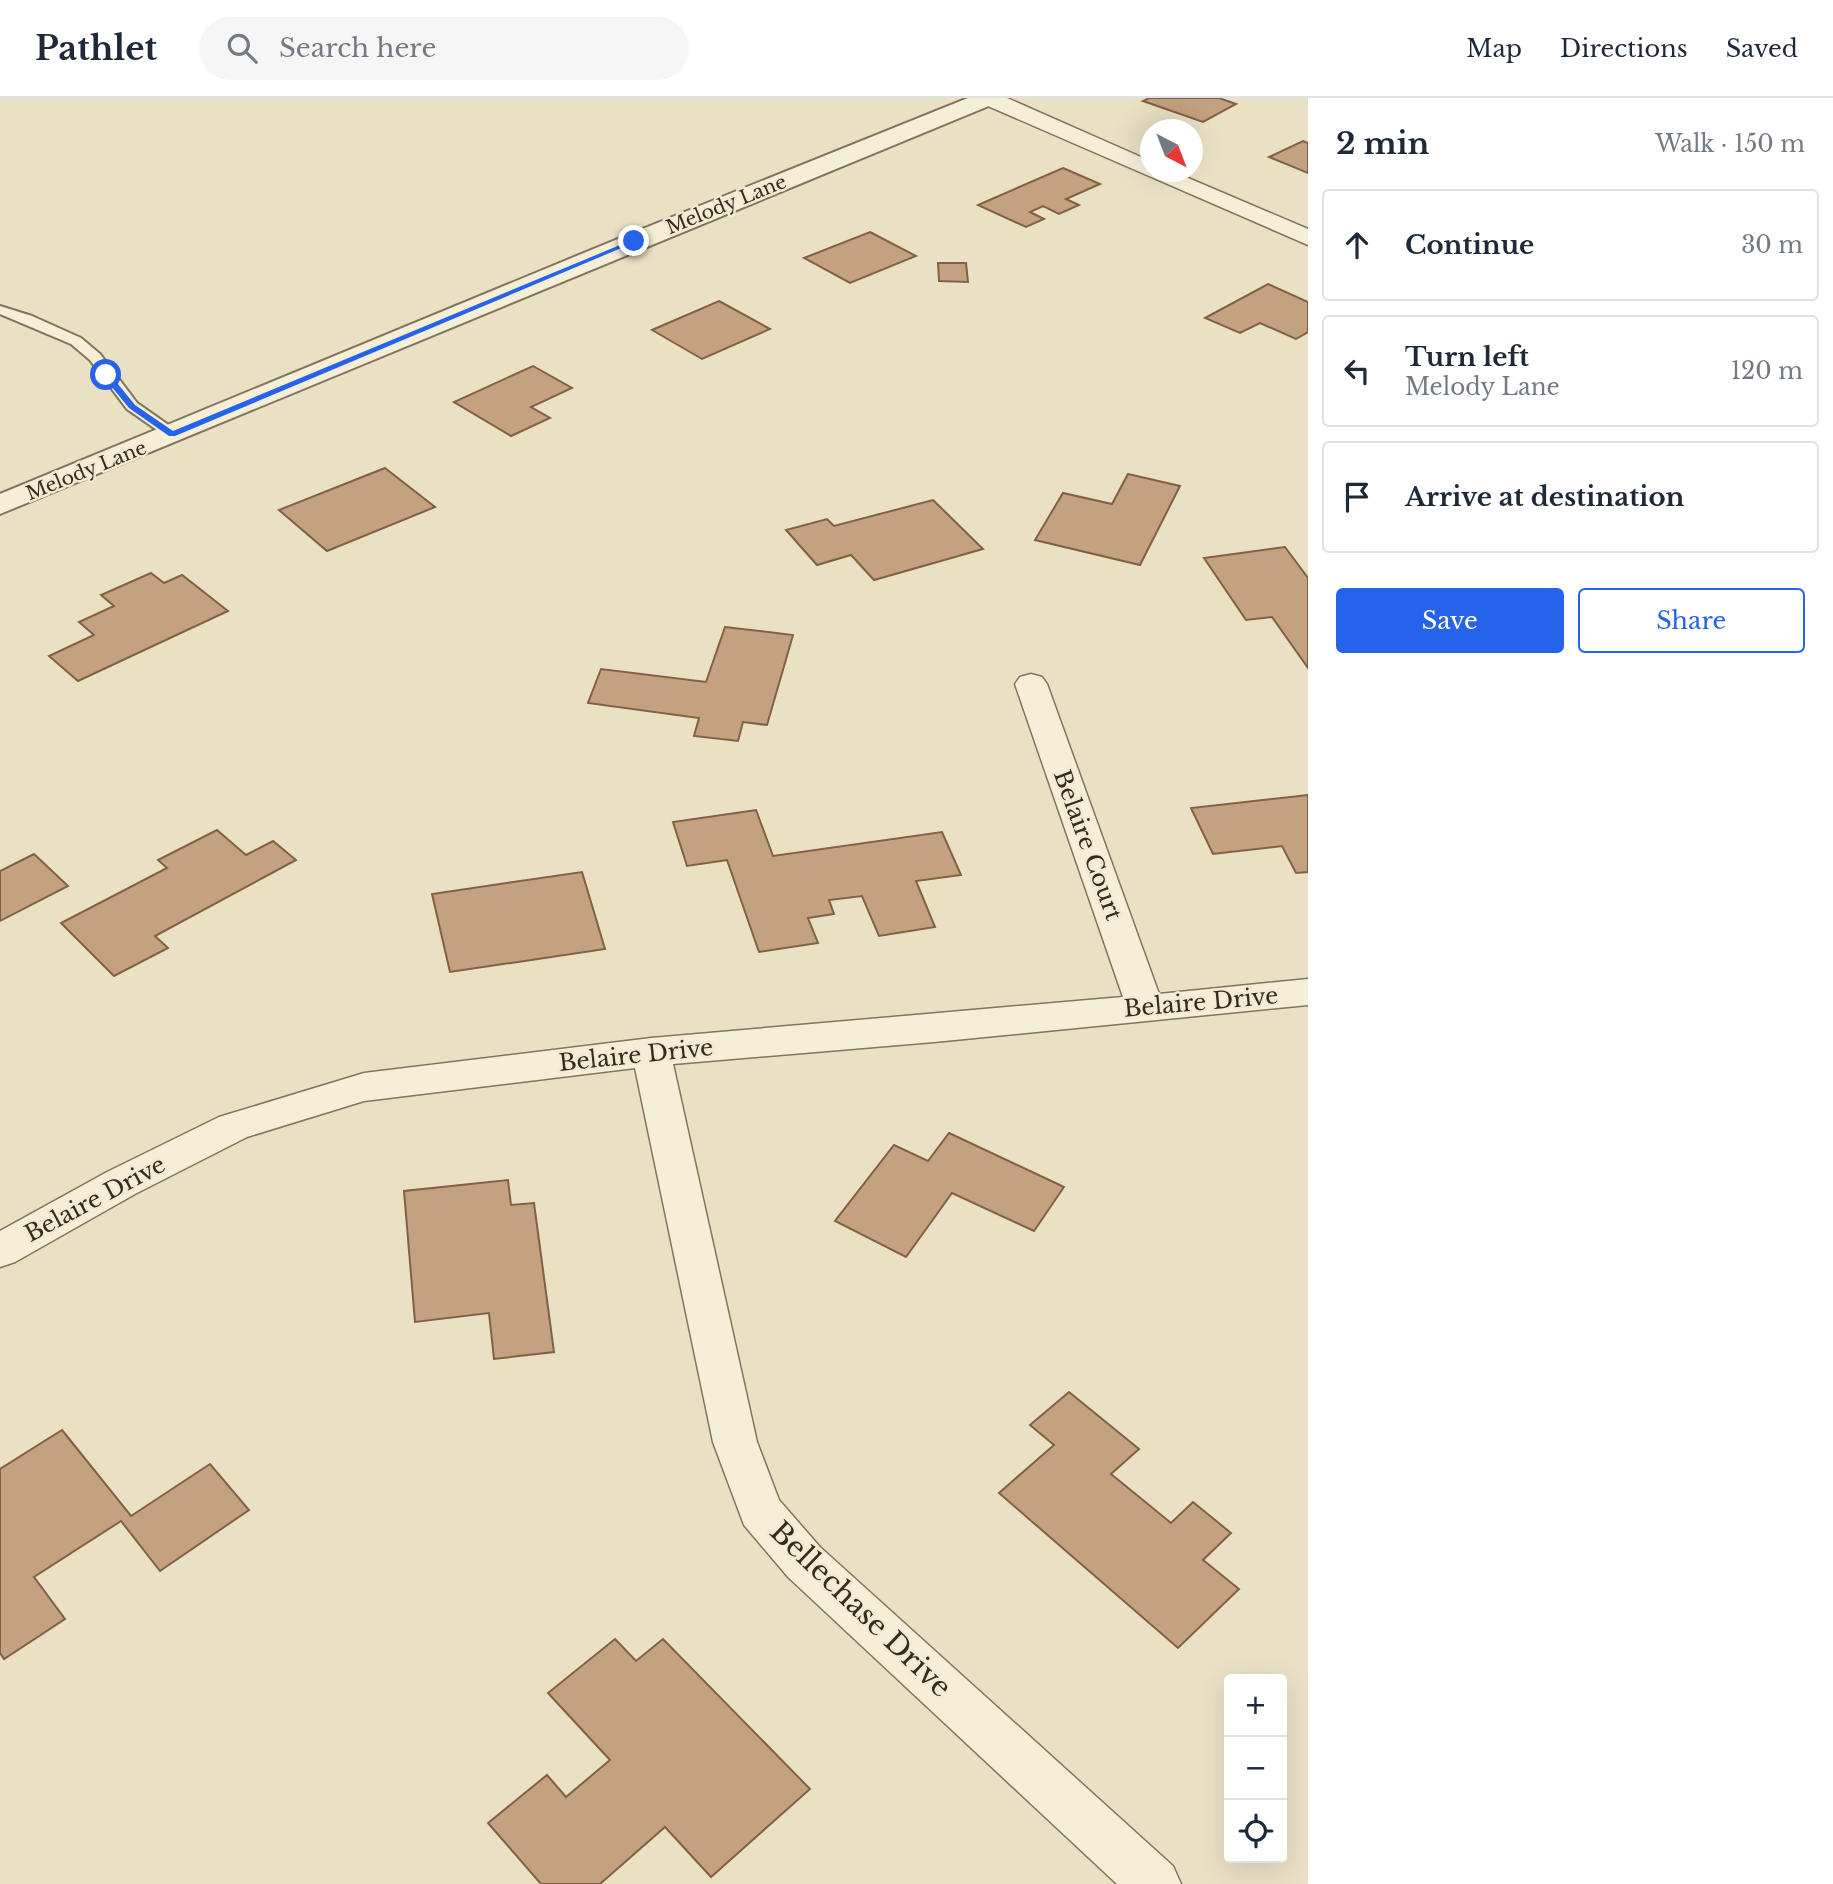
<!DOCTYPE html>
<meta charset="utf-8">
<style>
body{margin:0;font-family:"Libre Baskerville",serif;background:#f6f6f7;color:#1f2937}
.controls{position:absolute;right:21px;bottom:21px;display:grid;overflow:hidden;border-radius:7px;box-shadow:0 7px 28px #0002}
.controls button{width:63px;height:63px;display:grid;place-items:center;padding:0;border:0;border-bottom:2px solid #e0e1e3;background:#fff;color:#1f2937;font:35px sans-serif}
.compass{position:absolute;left:1140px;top:21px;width:63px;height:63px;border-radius:50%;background:#fff;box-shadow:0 7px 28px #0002;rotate:138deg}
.stop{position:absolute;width:21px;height:21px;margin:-16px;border:5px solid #2563eb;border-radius:50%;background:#fff}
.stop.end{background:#2563eb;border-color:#fff;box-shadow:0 2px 7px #0008}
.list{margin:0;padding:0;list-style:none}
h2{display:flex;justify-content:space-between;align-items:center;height:91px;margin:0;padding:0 28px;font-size:30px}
h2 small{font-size:23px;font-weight:400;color:#747a83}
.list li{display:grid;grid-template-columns:46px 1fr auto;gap:21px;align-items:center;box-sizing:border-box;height:112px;margin:0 14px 14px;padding:0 14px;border:2px solid #e0e1e3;border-radius:7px}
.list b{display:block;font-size:26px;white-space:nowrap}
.list p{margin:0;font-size:23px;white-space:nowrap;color:#747a83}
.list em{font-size:23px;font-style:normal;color:#747a83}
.actions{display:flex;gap:14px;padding:21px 28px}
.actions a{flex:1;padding:16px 0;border:2px solid #2563eb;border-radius:7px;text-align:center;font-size:24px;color:#2563eb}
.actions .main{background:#2563eb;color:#fff}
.icon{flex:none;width:38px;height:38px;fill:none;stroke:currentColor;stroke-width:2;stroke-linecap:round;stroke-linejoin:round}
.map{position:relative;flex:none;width:1308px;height:1786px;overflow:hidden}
header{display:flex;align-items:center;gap:42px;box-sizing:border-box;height:98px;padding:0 35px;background:#fff;border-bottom:2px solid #e0e1e3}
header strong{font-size:33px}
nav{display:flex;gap:38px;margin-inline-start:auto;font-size:24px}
.search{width:490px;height:63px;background:#f6f6f7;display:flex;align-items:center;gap:18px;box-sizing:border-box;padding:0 24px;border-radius:38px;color:#747a83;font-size:26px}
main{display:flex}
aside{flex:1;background:#fff}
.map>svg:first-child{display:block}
</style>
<header>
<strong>Pathlet</strong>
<div class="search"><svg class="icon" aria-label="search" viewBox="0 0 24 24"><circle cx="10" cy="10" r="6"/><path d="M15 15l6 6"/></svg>Search here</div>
<nav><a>Map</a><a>Directions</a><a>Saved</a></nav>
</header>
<main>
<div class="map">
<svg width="1308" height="1786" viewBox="0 0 1308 1786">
<rect width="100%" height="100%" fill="#eae1c5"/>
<!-- building -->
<g fill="#c4a17f" stroke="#806145" stroke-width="2">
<path d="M1149,0H1219L1236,6L1203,24L1143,3Z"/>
<path d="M1303,43L1308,45V75L1269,59Z"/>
<path d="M1063,70L1100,86L1066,101L1079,107L1059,116L1043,108L1030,114L1044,121L1026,129L978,107Z"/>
<path d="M870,134L916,158L850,185L804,160Z"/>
<path d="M938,165H966L968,184L939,183Z"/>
<path d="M1268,186L1308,204V234L1296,241L1260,225L1240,235L1205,220Z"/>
<path d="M719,203L770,231L702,261L652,232Z"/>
<path d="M533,268L572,290L531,309L550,320L511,338L454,304Z"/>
<path d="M385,370L435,409L327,453L279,412Z"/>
<path d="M1128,376L1180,388L1140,467L1035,442L1063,395L1112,406Z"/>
<path d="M933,402L983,451L874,482L851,457L817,467L786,432L827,421L834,428Z"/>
<path d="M1285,449L1308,480V570L1272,519L1246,522L1204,460Z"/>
<path d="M151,475L164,485L182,477L228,513L78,583L49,558L94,537L79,524L114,508L101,497Z"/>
<path d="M725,529L793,537L767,627L743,624L738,643L694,638L699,620L588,605L601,571L706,584Z"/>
<path d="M1308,697V774L1296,775L1282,748L1213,756L1191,710Z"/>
<path d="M756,712L773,758L942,734L961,777L916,783L935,829L879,838L862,798L829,802L834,816L808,820L818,845L759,854L727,762L687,768L673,724Z"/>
<path d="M217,732L246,757L273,743L296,762L155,838L168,850L114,878L61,825L167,770L158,762Z"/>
<path d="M34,756L68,788L0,823V773Z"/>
<path d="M582,774L605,851L450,874L432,796Z"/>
<path d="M949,1035L1064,1089L1034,1133L952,1095L906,1159L835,1123L894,1047L928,1063Z"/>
<path d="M508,1082L511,1107L534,1105L554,1254L494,1261L489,1215L415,1224L404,1093Z"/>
<path d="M1069,1294L1139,1351L1111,1376L1171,1425L1193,1404L1231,1435L1203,1462L1239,1491L1178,1550L999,1395L1054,1347L1030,1327Z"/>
<path d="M62,1332L131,1418L210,1366L249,1412L160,1473L121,1423L34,1479L65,1521L4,1561L0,1555V1371Z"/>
<path d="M615,1541L636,1563L663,1541L810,1691L711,1779L665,1729L600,1786H541L488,1725L547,1677L566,1699L610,1662L548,1595Z"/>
</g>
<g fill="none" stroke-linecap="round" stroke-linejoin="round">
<!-- service casing -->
<g stroke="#83745d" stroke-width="4">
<path id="service" d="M0,208L32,218L81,240L100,256L137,305L177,333L179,336L177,339H167L127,311L90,262L71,246L0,216Z"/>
</g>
<!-- minor casing -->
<g stroke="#83745d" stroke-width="3">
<g id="minor">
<path d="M978,0H1007L1150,63V74H1174L1308,131V147L981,5Z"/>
<path d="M1031,576L1042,579L1047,586L1159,896L1308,881V907L934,944L673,966L757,1344L779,1402L820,1449L1173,1768L1181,1786H1117L788,1479L744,1427L713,1344L635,970L364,1003L247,1039L135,1096L15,1164L0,1169V1133L107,1074L219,1019L364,975L651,940L1123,899L1015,586L1020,579Z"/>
</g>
</g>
<!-- tertiary casing -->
<g stroke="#83745d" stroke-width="4">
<path id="tertiary" d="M968,0H1000L996,5L0,416V396L625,138Z"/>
</g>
<!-- service -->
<use href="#service" fill="#f5efd8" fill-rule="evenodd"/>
<!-- minor -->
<use href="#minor" fill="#f5efd8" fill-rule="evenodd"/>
<!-- tertiary -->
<use href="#tertiary" fill="#f5efd8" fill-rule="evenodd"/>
</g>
<!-- route -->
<path fill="#2563eb" d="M632,142L638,143L175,338H169L129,310L102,277L109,275L135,307L173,333Z"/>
<g text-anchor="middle" stroke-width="5" stroke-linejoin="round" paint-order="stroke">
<!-- far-street labels -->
<g font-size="19" fill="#352b1f" stroke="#f2ebd4">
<text transform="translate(726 106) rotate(-22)" y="7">Melody Lane</text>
<text transform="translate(86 372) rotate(-22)" y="7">Melody Lane</text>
</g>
<!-- street labels -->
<g font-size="23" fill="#352b1f" stroke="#f2ebd4">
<text transform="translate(1088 747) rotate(70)" y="8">Belaire Court</text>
<text transform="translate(1201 904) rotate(-5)" y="8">Belaire Drive</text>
<text transform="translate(636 957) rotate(-6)" y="8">Belaire Drive</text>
<text transform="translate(95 1101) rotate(-28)" y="8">Belaire Drive</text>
</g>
<!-- near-street labels -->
<g font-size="28" fill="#352b1f" stroke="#f2ebd4">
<text transform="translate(861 1511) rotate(44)" y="10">Bellechase Drive</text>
</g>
</g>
</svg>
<div class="controls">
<button>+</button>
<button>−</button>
<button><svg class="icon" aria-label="locate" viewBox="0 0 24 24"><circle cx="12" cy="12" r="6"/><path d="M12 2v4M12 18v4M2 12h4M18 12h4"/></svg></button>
</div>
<svg class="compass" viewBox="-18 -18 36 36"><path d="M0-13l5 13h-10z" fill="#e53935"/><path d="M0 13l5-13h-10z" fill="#747a83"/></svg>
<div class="stop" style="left:106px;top:277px"></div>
<div class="stop end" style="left:634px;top:143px"></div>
</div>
<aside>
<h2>2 min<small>Walk · 150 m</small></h2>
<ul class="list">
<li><svg class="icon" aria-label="ahead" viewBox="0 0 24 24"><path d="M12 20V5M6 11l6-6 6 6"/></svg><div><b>Continue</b></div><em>30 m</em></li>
<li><svg class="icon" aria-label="left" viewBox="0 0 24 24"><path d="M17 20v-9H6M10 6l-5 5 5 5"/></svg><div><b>Turn left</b><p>Melody Lane</p></div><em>120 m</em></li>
<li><svg class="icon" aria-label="arrive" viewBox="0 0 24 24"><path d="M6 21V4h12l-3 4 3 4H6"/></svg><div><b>Arrive at destination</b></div></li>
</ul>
<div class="actions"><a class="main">Save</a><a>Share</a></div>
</aside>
</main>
